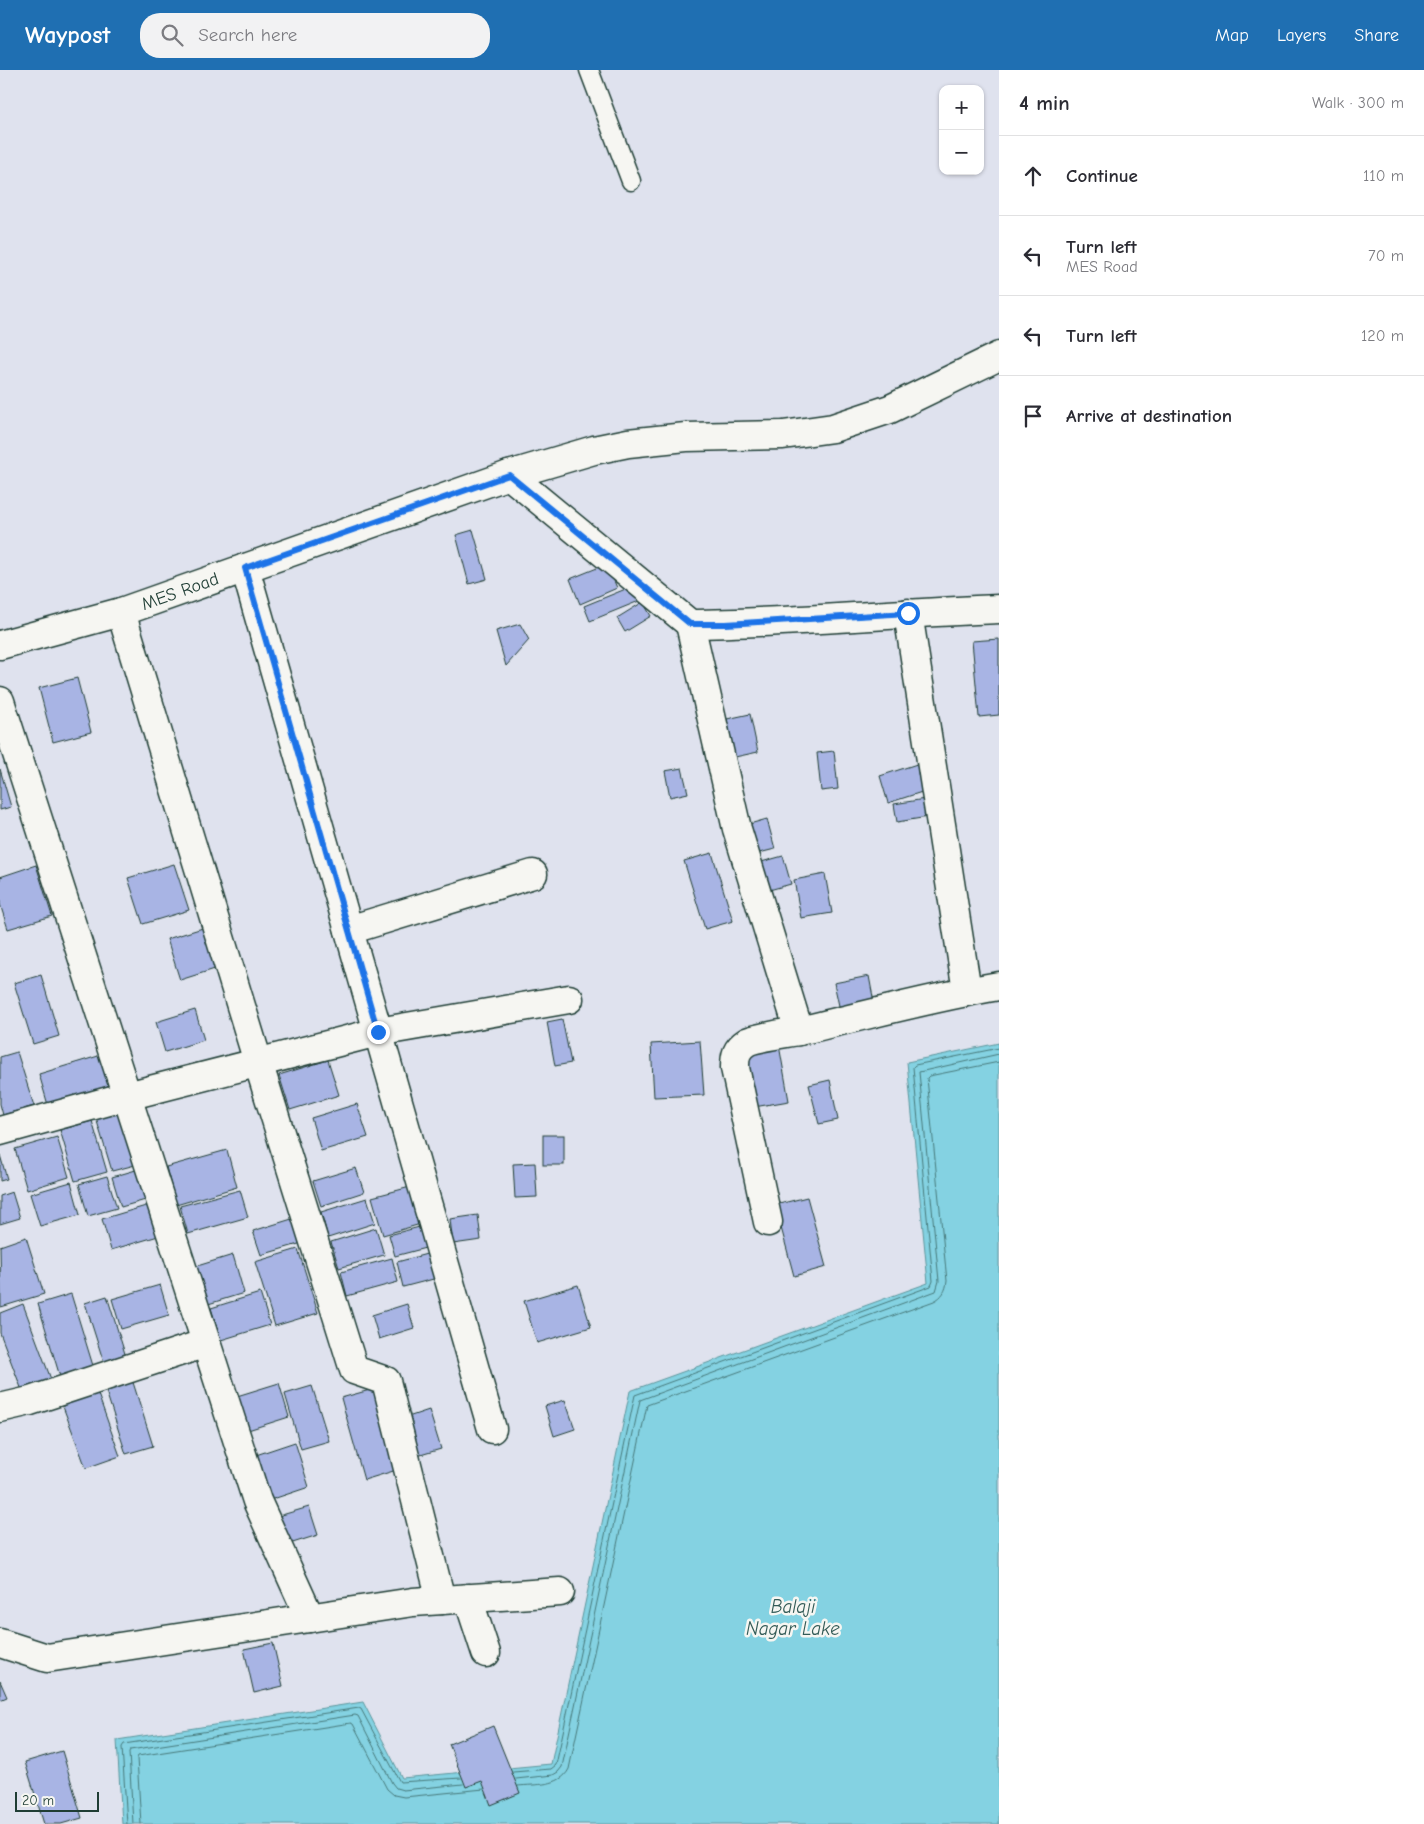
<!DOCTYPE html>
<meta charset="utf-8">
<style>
body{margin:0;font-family:"Comic Neue",sans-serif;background:#f2f2f3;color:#2b2b33}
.controls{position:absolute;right:15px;top:15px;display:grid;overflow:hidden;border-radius:10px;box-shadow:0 1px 4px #0004}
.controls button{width:45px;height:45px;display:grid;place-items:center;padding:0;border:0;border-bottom:1px solid #e1e1e2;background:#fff;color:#2b2b33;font:25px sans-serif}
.scale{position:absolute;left:15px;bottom:12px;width:84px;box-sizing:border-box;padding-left:5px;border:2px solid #1f3d34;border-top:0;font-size:14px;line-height:18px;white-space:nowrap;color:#1f3d34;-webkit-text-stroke:4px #f6f6f2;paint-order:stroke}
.stop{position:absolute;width:15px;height:15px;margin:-11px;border:4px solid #1a73e8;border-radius:50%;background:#fff}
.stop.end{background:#1a73e8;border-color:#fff;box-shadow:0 1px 5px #0008}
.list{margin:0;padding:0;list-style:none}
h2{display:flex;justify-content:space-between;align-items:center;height:65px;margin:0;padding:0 20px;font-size:21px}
h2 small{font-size:16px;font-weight:400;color:#7c7c81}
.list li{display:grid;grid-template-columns:32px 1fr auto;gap:15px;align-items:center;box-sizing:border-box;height:80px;padding:0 20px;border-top:1px solid #e1e1e2}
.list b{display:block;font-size:19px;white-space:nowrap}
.list p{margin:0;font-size:16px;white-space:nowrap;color:#7c7c81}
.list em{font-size:16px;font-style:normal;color:#7c7c81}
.icon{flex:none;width:28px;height:28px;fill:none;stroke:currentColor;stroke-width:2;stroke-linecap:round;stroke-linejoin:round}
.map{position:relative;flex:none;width:999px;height:1754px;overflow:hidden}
header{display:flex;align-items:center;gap:30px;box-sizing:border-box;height:70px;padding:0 25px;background:#1f6fb2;color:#fff}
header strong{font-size:24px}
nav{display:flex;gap:28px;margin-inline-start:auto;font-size:18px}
.search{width:350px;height:45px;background:#f2f2f3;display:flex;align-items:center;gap:12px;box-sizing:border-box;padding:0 18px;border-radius:20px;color:#7c7c81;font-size:19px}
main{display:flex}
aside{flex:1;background:#fff}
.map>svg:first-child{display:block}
</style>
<header>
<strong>Waypost</strong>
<div class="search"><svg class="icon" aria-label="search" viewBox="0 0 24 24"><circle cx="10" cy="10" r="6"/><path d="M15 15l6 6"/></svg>Search here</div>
<nav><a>Map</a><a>Layers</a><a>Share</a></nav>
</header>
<main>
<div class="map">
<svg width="999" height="1754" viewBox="0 0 999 1754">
<rect width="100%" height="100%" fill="#dfe2ee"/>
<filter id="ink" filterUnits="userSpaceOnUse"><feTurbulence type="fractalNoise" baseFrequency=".02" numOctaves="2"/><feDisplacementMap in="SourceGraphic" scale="10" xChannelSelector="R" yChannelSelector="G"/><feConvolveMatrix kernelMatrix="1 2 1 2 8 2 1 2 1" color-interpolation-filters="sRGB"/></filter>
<g filter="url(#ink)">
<!-- water -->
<path fill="#84d2e2" stroke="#5c969c" d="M999,973V1754H122L117,1670L363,1632L402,1708L551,1694L630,1321L928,1213L907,992Z"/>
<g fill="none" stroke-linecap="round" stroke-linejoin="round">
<!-- shore -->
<g stroke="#47797a" stroke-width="1">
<path d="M513,1702L551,1699L556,1695L635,1325L931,1216L933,1211L913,997L915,995L999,978"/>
<path d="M516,1709L553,1705L558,1702L562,1697L640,1330L936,1221L939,1211L919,1002L999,984"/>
<path d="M518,1716C536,1714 560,1717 569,1699L647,1335L934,1231C942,1227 946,1221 947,1211L927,1008L929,1006L999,992"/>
<path d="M127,1754L122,1677L124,1674L359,1638L361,1639L400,1712L461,1708"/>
<path d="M133,1754L129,1682L130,1680L355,1645L358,1646L392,1713L396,1718L403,1720L463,1714"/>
<path d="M141,1754L137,1688L138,1686L351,1653L353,1654L387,1719L394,1725L404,1727L484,1719"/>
</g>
</g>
<!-- building -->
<g fill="#a8b4e4" stroke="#1f3d34">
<path d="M473,460L487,509L469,514L456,465Z"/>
<path d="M607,494L617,518L580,534L570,509Z"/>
<path d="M633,516L639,531L590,551L584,536Z"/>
<path d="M643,532L651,546L625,562L617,548Z"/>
<path d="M520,554L529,570L506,596L496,561Z"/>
<path d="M999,569V645L979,647L972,571Z"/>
<path d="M77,608L91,662L53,672L39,618Z"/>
<path d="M750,644L758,682L735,687L727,649Z"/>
<path d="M834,681L838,719L821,721L817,683Z"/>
<path d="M920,693L928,720L888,733L880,706Z"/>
<path d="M682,698L688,723L670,727L665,701Z"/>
<path d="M0,699L11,737L0,740Z"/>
<path d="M925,729L928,747L897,752L894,734Z"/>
<path d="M767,749L775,779L755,784L746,755Z"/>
<path d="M712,783L733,851L705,859L684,791Z"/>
<path d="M783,786L791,814L762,822L754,794Z"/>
<path d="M174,794L189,840L143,854L128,808Z"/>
<path d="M36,795L52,846L8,859L0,834V807Z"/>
<path d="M825,804L832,843L801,848L794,810Z"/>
<path d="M206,857L218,898L180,910L167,869Z"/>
<path d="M41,905L59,966L33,974L14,913Z"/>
<path d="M869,906L875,938L841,945L834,913Z"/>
<path d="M195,940L204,970L165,982L156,952Z"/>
<path d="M562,949L571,993L555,996L547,952Z"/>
<path d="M700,971L704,1025L654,1027L651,974Z"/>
<path d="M779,975L789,1031L754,1037L744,981Z"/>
<path d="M17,982L34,1036L3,1045L0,1034V987Z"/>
<path d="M105,984L117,1021L50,1042L39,1004Z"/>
<path d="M328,990L339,1025L290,1040L279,1005Z"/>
<path d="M830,1010L838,1050L819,1054L809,1015Z"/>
<path d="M357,1034L368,1067L321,1081L311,1048Z"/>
<path d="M127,1039L143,1093L112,1101L96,1048Z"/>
<path d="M92,1051L107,1102L75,1111L60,1060Z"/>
<rect x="543" y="1065" width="21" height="30"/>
<path d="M57,1067L69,1107L27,1120L15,1079Z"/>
<path d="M227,1080L237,1117L176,1135L166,1097Z"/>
<path d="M0,1085L7,1109L0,1111Z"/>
<path d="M535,1093L537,1127L515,1128L513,1094Z"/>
<path d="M146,1097L156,1127L121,1137L112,1107Z"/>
<path d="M356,1098L364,1122L321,1136L313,1111Z"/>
<path d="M107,1106L117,1138L88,1146L79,1114Z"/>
<path d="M71,1112L80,1145L40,1156L30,1124Z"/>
<path d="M414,1116L424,1153L383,1165L372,1127Z"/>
<path d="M240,1120L248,1147L188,1164L180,1136Z"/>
<path d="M12,1122L20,1148L0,1154V1126Z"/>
<path d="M807,1127L826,1197L794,1206L775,1135Z"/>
<path d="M367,1128L375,1153L328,1168L321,1142Z"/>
<path d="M156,1133L165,1164L111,1180L102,1149Z"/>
<path d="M478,1145L481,1170L453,1174L450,1149Z"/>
<path d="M295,1148L302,1173L261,1185L253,1161Z"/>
<path d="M427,1155L433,1176L395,1186L389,1165Z"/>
<path d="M376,1158L384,1185L339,1198L331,1172Z"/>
<path d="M26,1167L44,1224L1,1237L0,1176Z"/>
<path d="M298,1179L318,1243L275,1256L255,1192Z"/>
<path d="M438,1181L445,1206L403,1217L397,1192Z"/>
<path d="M233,1185L244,1223L205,1235L194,1197Z"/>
<path d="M392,1188L398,1212L347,1226L341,1202Z"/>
<path d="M160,1215L169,1245L121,1259L112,1229Z"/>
<path d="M578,1215L591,1257L537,1273L524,1231Z"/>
<path d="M260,1223L270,1255L221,1270L211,1238Z"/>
<path d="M71,1224L94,1299L61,1310L38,1234Z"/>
<path d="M107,1226L126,1287L104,1293L85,1233Z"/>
<path d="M23,1234L52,1312L23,1323L0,1263V1243Z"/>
<path d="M407,1234L414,1258L379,1269L372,1245Z"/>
<path d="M131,1306L153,1376L126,1384L104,1315Z"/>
<path d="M94,1313L120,1386L86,1398L59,1326Z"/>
<path d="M279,1313L289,1347L248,1360L237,1326Z"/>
<path d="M312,1316L329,1371L301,1379L285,1324Z"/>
<path d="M377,1318L400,1399L364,1410L341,1328Z"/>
<path d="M565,1330L575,1359L554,1366L545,1336Z"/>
<path d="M429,1340L441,1379L417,1386L405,1348Z"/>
<path d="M295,1372L309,1417L270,1430L256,1385Z"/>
<path d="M309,1437L318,1465L283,1476L275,1447Z"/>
<path d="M273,1573L283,1616L254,1623L244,1579Z"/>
<path d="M0,1611L7,1627L0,1630Z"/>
<path d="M493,1656L520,1723L491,1735L482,1711L466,1717L449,1674Z"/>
<path d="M62,1681L82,1748L61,1754H44L25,1692Z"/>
</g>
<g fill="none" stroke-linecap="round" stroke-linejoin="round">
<!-- lane casing -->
<g stroke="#1f3d34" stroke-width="21">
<path id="lane" d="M589,0L631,111"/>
</g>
<!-- street casing -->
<g stroke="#1f3d34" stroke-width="31">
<g id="street">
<path d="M509,405L690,554C793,553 896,543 999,539"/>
<path d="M245,498L492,1359"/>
<path d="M121,542L258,992L354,1300L386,1311L441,1530"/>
<path d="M908,543L967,921"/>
<path d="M690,554L737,759L799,961"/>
<path d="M0,631L257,1431L310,1548"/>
<path d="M349,860L533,804"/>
<path d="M0,1061L127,1026L378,962L569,929"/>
<path d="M768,1152L735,998C735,986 736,979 747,972C756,967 790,963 803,960C868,945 933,927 999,916"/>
<path d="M0,1338L30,1331L206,1273"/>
<path d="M468,1528L486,1583"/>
<path d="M0,1573L47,1588L413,1532L560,1522"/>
</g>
</g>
<!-- secondary casing -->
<g stroke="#1f3d34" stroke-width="31">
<g id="secondary">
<path id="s1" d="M0,575L121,542L509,405L594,380L628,373L686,367L783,365L833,358L890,339L999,286"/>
</g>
</g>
<!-- lane -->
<use href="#lane" stroke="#f6f6f2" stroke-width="18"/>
<!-- street -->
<use href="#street" stroke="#f6f6f2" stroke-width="28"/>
<!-- secondary -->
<use href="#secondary" stroke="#f6f6f2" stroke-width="28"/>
</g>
</g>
<g fill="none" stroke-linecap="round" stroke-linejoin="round" filter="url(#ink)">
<!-- route -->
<path stroke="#1a73e8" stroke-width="6" d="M378,962L245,498L509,405L690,554H726L908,543"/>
</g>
<g text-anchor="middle" stroke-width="5" stroke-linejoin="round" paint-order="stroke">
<!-- street labels -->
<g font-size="18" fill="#1f3d34" stroke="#f6f6f2">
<text dy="6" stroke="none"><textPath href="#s1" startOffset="188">MES Road</textPath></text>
</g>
<!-- water labels -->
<g font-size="19" font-style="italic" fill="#335b57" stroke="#f6f6f2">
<text x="793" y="1543">Balaji<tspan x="793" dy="22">Nagar Lake</tspan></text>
</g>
</g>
</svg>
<div class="controls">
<button>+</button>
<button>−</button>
</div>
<div class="scale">20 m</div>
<div class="stop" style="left:908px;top:543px"></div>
<div class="stop end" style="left:378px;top:962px"></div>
</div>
<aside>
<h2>4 min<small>Walk · 300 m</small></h2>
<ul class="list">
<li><svg class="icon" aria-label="ahead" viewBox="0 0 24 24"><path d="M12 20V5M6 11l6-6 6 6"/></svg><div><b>Continue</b></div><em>110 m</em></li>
<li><svg class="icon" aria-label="left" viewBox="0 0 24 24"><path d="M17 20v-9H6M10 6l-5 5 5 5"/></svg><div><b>Turn left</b><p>MES Road</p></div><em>70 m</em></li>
<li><svg class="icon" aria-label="left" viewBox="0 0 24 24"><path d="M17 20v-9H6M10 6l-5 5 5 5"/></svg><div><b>Turn left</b></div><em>120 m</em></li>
<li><svg class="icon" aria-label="arrive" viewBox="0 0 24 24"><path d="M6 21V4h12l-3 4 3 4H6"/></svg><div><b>Arrive at destination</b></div></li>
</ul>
</aside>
</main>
